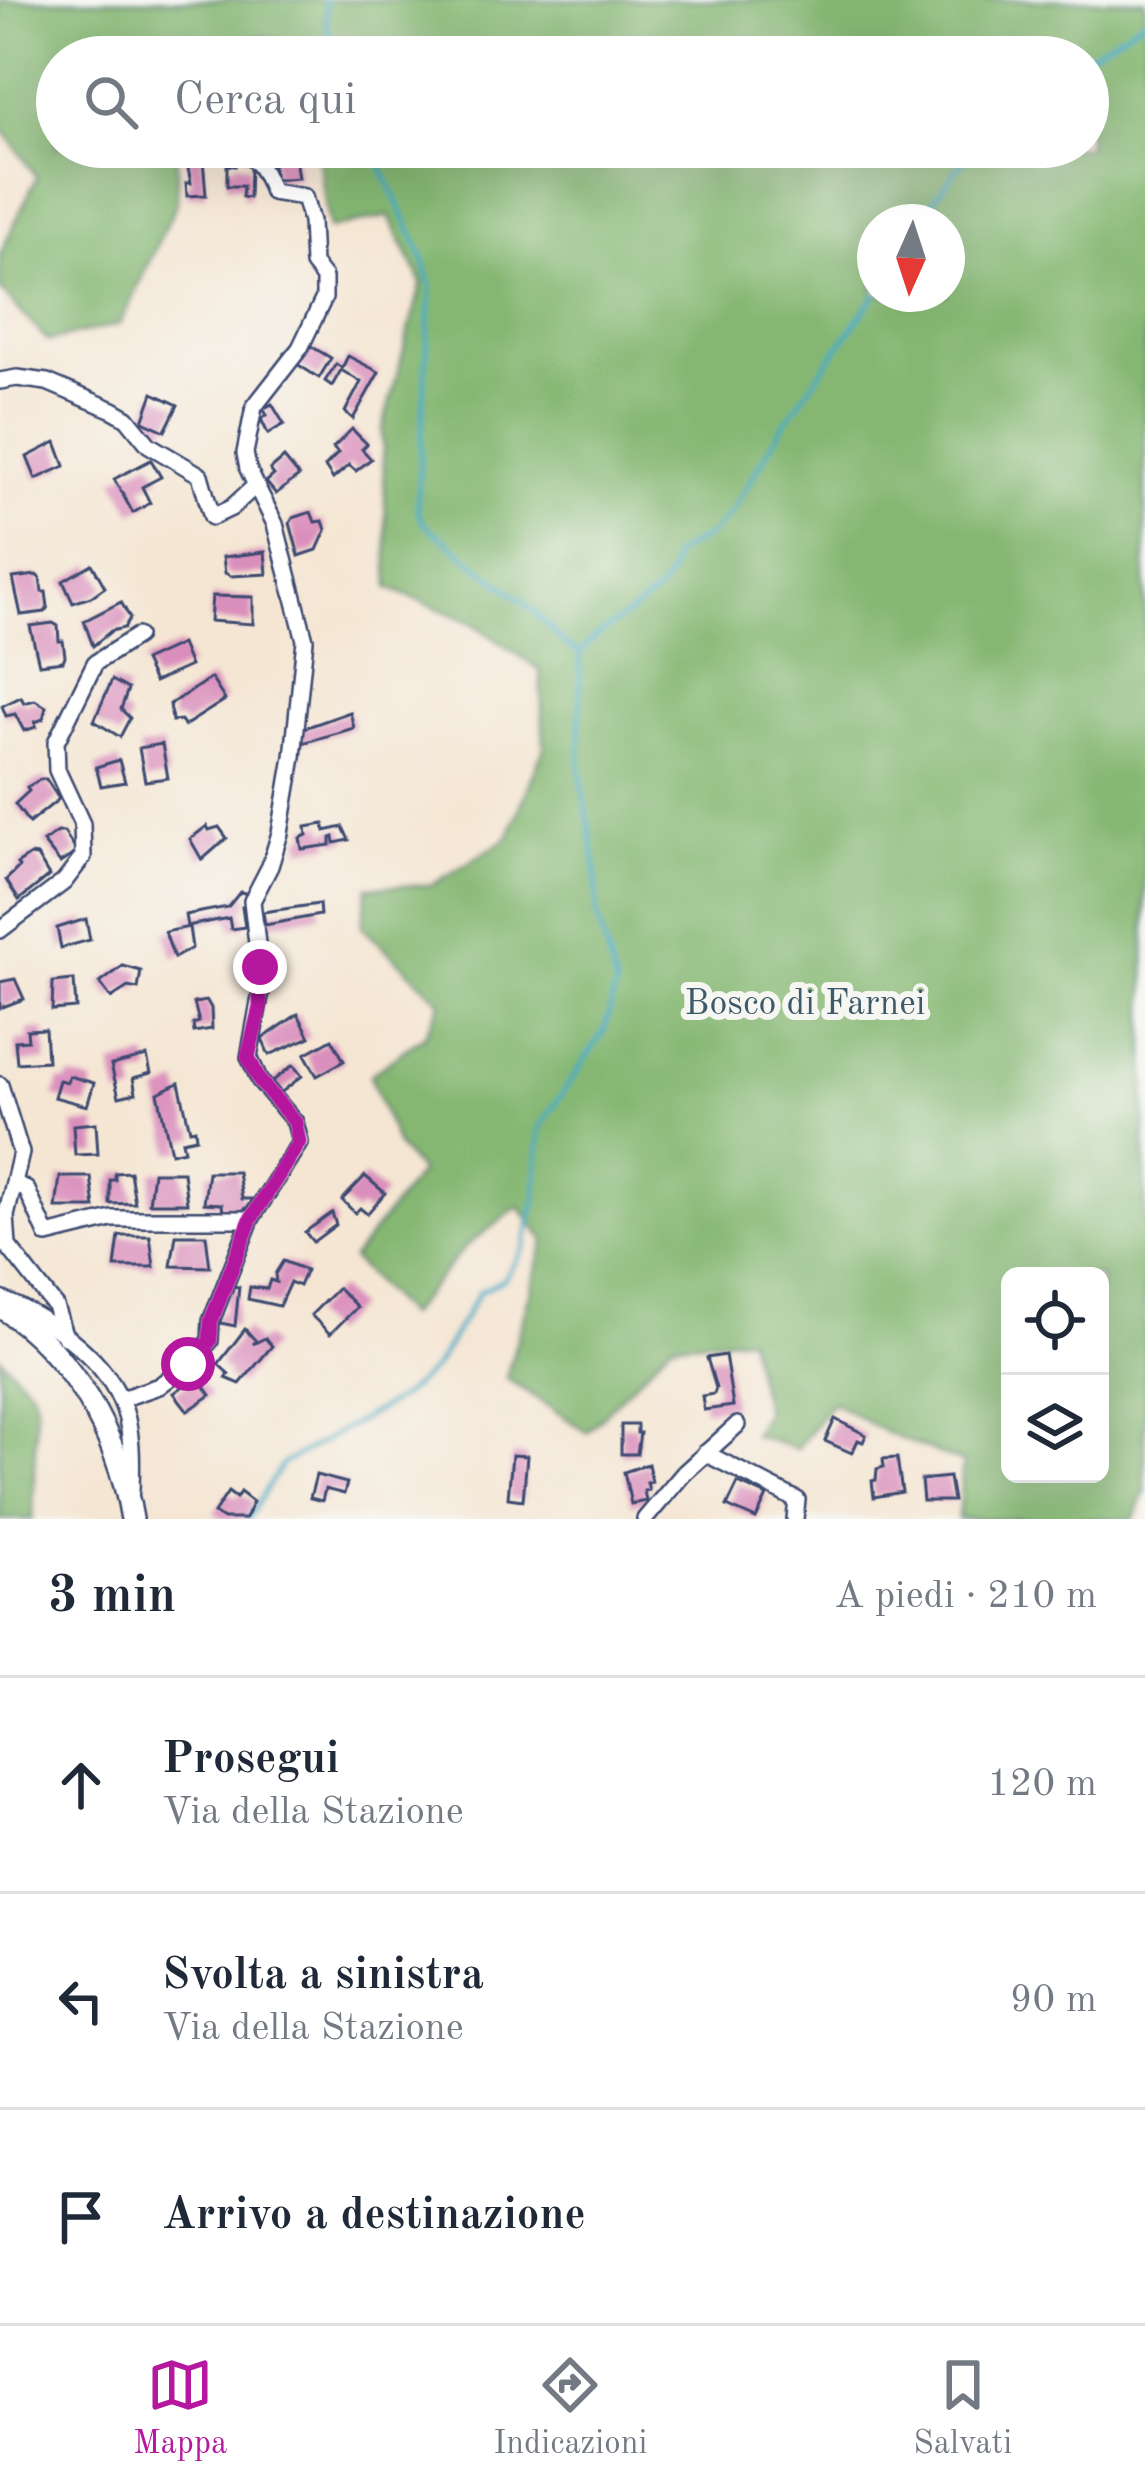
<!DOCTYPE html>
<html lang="it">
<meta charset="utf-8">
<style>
body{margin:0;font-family:"Old Standard TT",serif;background:#f6f6f7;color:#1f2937}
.controls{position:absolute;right:36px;bottom:36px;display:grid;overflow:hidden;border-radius:18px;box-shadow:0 12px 48px #0002}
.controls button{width:108px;height:108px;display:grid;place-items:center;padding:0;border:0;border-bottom:3px solid #e0e1e3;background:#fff;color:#1f2937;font:60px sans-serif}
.compass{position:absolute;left:857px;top:204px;width:108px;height:108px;border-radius:50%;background:#fff;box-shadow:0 12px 48px #0002;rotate:183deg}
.stop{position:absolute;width:36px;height:36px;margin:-27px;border:9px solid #b5179e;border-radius:50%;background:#fff}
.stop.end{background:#b5179e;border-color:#fff;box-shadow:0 3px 12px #0008}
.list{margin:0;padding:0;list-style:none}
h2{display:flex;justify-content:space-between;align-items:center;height:156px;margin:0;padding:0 48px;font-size:51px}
h2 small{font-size:39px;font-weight:400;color:#747a83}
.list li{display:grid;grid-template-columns:78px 1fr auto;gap:36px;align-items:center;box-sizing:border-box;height:216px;padding:0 48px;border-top:3px solid #e0e1e3}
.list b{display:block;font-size:45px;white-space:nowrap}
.list p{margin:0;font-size:39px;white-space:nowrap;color:#747a83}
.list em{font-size:39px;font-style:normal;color:#747a83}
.icon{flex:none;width:66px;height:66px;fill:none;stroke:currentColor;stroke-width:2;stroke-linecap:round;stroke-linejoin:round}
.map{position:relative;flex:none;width:1145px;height:1519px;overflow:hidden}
.search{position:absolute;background:#fff;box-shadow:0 12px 48px #0002;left:36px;right:36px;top:36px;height:132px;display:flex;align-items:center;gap:30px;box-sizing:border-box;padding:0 42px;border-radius:66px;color:#747a83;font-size:45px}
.sheet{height:804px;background:#fff}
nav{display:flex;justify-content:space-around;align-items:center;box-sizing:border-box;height:168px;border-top:3px solid #e0e1e3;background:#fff;font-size:33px;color:#747a83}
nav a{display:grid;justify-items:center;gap:6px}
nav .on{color:#b5179e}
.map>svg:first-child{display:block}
</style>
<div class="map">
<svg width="1145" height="1519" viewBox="0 0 1145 1519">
<rect width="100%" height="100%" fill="#f6f6f2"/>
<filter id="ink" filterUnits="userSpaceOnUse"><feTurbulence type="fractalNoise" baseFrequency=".00833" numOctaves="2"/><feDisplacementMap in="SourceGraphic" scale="24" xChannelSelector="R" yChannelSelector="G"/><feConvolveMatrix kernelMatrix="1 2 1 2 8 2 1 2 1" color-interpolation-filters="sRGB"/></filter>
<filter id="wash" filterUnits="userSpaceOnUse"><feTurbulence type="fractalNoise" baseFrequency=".004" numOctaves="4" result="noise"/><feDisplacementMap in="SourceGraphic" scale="48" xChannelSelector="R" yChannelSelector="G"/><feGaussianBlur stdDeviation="2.7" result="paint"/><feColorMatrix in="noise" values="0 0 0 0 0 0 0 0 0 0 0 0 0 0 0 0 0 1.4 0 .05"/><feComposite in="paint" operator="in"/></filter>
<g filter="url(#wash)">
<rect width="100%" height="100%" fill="#f5e6d3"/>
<!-- forest -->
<g fill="#85b772" stroke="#507368" stroke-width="3" fill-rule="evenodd">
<path d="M0,0H1145V1492L1134,1519H958L963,1463L886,1433L832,1402L797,1449L753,1435L765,1412L748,1337L672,1343L587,1432L506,1378L545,1240L519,1206L465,1247L407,1316L352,1259L420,1172L397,1146L370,1075L425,1035L441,1002L362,926L368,887L432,885L508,838L544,747L540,670L471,622L389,588L382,431L422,283L389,216L329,229L317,147H1088V57H293L283,42L260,35L222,57H57V147H177V202L120,324L48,341L0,289V254L37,177L0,125ZM875,222H947V294H875ZM1010,1276H1100V1474H1010Z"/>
<path d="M0,1357L31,1390L36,1403L33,1519H0Z"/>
</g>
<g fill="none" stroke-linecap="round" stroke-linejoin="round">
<!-- stream -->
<g stroke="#45abc5" stroke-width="4.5">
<path d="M325,0L330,57"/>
<path d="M1084,57L1145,19"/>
<path d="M917,222L974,147"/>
<path d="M582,651C603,621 679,598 672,556L712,533L732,511L784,424L876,294"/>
<path d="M248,1519L281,1465L401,1397L435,1367L479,1292L504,1279L525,1247L536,1198L540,1127L604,1031L616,986L597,916L596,866L580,770V653L566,645L524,602L423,523L417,509L431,286L421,253L372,147"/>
</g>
</g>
<g id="blocks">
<!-- building -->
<g fill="#da8ebc">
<path d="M189,147H202L206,195L187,196L186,183H191L186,158H190Z"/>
<path d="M294,151L298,178L275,180L271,156Z"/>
<path d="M235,161L250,166L249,198L242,197L243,186H227V165L235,166Z"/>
<path d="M309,345L331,358L319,378L297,364Z"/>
<path d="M348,356L379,372L353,419L345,412L361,382L341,370L332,386L325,381L336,364L342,368Z"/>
<path d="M153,393L178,405L165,431L143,421Z"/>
<path d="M272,404L284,424L268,434L261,419L267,415L263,409Z"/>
<path d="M352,429L367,444L362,449L371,459L356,471L349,465L333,479L325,467L338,453L333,448Z"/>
<path d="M56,442L65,466L36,479L27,457Z"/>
<path d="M284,458L299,476L276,494L266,482L274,475L270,470Z"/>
<path d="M151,460L161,477L142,487L150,503L133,513L114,479Z"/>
<path d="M311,512L315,522L323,521L326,530L317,550L299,556L290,523L293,518Z"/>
<path d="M265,552L267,574L231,576L225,573L223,557Z"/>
<path d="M92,564L105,587L91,597L73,603L63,581Z"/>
<path d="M36,575L40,578L42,592H46L48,607L45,612L21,615L13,578Z"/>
<path d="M212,596L253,597V624L210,621Z"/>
<path d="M121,602L130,618L124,628L111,631L93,646L84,621Z"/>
<path d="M53,623L58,626L59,641H63L65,656L63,661L39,664L30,626Z"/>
<path d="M181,644L190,666L154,682L144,661Z"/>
<path d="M211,678L225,700L184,726L181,720L172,721L170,704Z"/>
<path d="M112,680L128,689L121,709L130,718L120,737L94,721Z"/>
<path d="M21,697L24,703L35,700L46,707L43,719L35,722L36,727L24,731L15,714L6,716L2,706Z"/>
<path d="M350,712L354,728L303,743L299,730Z"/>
<path d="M162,744L168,778L145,781L139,748Z"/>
<path d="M119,760L125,782L101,786L96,767Z"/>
<path d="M41,779H46L59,799L29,823L15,804L29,791L27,787Z"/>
<path d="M324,824L325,831L343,827L349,840L335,843L334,837L331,838V845L302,849L300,838L307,835L306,827Z"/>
<path d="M207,826L209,830L219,827L227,838L202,860L190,839Z"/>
<path d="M58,832H64L77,852L60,863L43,842Z"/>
<path d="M30,855L37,856L49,876L19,900L6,880L19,867L17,864Z"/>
<path d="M240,892L249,894L247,906L242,907L245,927L231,929L229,918L187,926L185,915L228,907Z"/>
<path d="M319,904L320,915L265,925L263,912Z"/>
<path d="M86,919L90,940L61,948L57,928Z"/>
<path d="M189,927L192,948L174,958L165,932Z"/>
<path d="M123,966L141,971L138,989L128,987L111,998L100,983Z"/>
<path d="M15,979L24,999L0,1008V982Z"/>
<path d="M74,980L76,1008L52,1010L53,982Z"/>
<path d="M207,1001L211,1008L212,1029L194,1032L193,1024L199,1022L194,1003Z"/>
<path d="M298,1014L310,1037L269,1055L262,1039Z"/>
<path d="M45,1029L47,1061L17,1063L15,1041L28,1040L27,1030Z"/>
<path d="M332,1039L344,1061L317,1076L305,1054Z"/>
<path d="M147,1056L151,1073L133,1078L136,1093L119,1097L111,1065Z"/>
<path d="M293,1065L302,1076L278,1095L269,1084Z"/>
<path d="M69,1076L94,1083L87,1106L54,1097L59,1080L67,1082Z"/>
<path d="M179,1083L190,1130L195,1129L196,1138L182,1141L184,1150L171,1153L158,1093Z"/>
<path d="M96,1123L98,1154L75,1155L73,1125Z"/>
<path d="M130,1172L135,1203L110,1204V1180H115V1173Z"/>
<path d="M153,1172H183L187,1203H149Z"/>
<path d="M208,1172H238L242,1199H253L249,1206L239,1213L223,1214L222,1204L204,1203Z"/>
<path d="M365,1176L385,1193L367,1214L360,1208L355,1213L342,1200Z"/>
<path d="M60,1177H91L95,1208H56Z"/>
<path d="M332,1213L336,1225L313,1242L305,1232Z"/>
<path d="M176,1235H206L210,1267L171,1266Z"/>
<path d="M119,1236H150L154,1267H115Z"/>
<path d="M283,1261L306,1270L299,1286L290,1282L279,1306L248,1299L250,1287L267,1289L270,1280L276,1282L275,1274Z"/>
<path d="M227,1285L239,1287L235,1326L216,1322L218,1312L223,1313Z"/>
<path d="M338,1288L357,1307L330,1334L311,1315Z"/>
<path d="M245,1329L256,1341L253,1344L265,1338L272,1346L240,1384L226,1378L229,1374L218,1364Z"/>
<path d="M725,1355L733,1406L704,1410L702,1396L714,1394L716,1388L707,1358Z"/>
<path d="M197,1376L211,1395L188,1411L174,1393Z"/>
<path d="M835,1419L866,1435L863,1442L858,1440L852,1453L825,1441Z"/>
<path d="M621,1425H637V1433H640L637,1454H621Z"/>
<path d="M512,1455L527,1456L523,1500L508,1498Z"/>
<path d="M897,1458L902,1492L874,1497L872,1481L876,1480L877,1469L884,1467L883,1459Z"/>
<path d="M648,1464L652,1482L647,1483L649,1490L644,1491L646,1501L631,1504L624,1472Z"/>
<path d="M316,1475L347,1483L344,1494L325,1489L322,1501L310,1498Z"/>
<path d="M949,1477L953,1501H923L921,1480Z"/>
<path d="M738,1483L767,1496L756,1519L727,1506Z"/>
<path d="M228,1492L236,1498L240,1492L253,1502L245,1519H223L214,1513Z"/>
</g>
</g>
</g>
<g filter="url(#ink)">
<use href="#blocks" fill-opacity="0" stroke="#3c4a70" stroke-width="3"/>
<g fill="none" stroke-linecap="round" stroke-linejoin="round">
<!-- street casing -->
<g stroke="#3c4a70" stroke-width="20">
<g id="street">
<path d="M0,381L17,378L47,382L113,410L127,418L149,445L200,475L212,517L231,508L255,486"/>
<path d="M0,930L64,882L83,857L82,824L57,770L56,742L95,663L137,636"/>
<path d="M0,1085L21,1153L6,1216L8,1246L55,1306L65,1337"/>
<path d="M15,1183L27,1190L47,1235L112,1219H251"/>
<path d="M1,1299C45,1316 101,1355 120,1399C133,1426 132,1461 131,1491"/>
<path d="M121,1399L159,1386L188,1364L210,1341L211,1321L251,1219L300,1142L295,1122L260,1081L249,1057L262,986L252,901L270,866L280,833L293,757L305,640L275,524L248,469L245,453L254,407L300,348L324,298V278L313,264L311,221L304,197L272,192C257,151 247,152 206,153"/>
<path d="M705,1453L797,1500L795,1519"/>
<path d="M645,1519L684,1473L737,1425"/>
</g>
</g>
<!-- secondary casing -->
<g stroke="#3c4a70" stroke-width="26">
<path id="secondary" d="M0,1306C72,1354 118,1434 132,1519"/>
</g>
<!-- street -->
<use href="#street" stroke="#fff" stroke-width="15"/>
<!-- secondary -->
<use href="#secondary" stroke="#fff" stroke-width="21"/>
</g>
</g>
<g fill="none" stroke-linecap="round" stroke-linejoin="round" filter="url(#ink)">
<!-- route -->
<path stroke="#b5179e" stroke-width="15" d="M188,1364L210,1341L211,1321L251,1219L299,1142L295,1122L260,1081L248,1057L260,1007V967"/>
</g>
<g text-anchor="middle" stroke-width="12" stroke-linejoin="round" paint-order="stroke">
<!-- park labels -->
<g font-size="36" fill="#3e5968" stroke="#f6f6f2">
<text x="805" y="1014">Bosco di Farnei</text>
</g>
</g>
</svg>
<div class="controls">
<button><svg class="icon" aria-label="locate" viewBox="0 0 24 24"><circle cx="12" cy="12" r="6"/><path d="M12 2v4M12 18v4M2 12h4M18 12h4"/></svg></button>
<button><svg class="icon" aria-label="layers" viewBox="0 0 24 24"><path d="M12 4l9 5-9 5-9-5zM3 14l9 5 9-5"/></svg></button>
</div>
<svg class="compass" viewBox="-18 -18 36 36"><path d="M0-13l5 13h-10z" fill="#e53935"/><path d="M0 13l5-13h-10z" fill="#747a83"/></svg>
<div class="stop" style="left:188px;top:1364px"></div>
<div class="stop end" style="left:260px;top:967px"></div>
<div class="search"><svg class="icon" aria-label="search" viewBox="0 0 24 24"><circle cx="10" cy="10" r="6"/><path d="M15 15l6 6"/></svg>Cerca qui</div>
</div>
<section class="sheet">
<h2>3 min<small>A piedi · 210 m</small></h2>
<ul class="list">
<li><svg class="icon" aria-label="ahead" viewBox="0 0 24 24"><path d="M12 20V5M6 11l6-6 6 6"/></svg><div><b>Prosegui</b><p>Via della Stazione</p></div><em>120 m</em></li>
<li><svg class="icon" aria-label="left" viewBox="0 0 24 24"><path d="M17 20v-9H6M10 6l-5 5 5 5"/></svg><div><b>Svolta a sinistra</b><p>Via della Stazione</p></div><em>90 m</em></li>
<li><svg class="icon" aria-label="arrive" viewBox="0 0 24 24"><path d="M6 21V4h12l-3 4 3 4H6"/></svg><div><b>Arrivo a destinazione</b></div></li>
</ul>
</section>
<nav>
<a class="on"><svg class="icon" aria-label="map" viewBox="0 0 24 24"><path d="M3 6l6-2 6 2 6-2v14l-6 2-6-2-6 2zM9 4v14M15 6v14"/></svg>Mappa</a>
<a><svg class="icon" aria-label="directions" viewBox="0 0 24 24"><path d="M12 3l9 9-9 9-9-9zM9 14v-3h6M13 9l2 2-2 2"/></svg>Indicazioni</a>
<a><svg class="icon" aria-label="saved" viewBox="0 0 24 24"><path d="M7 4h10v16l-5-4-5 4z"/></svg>Salvati</a>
</nav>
